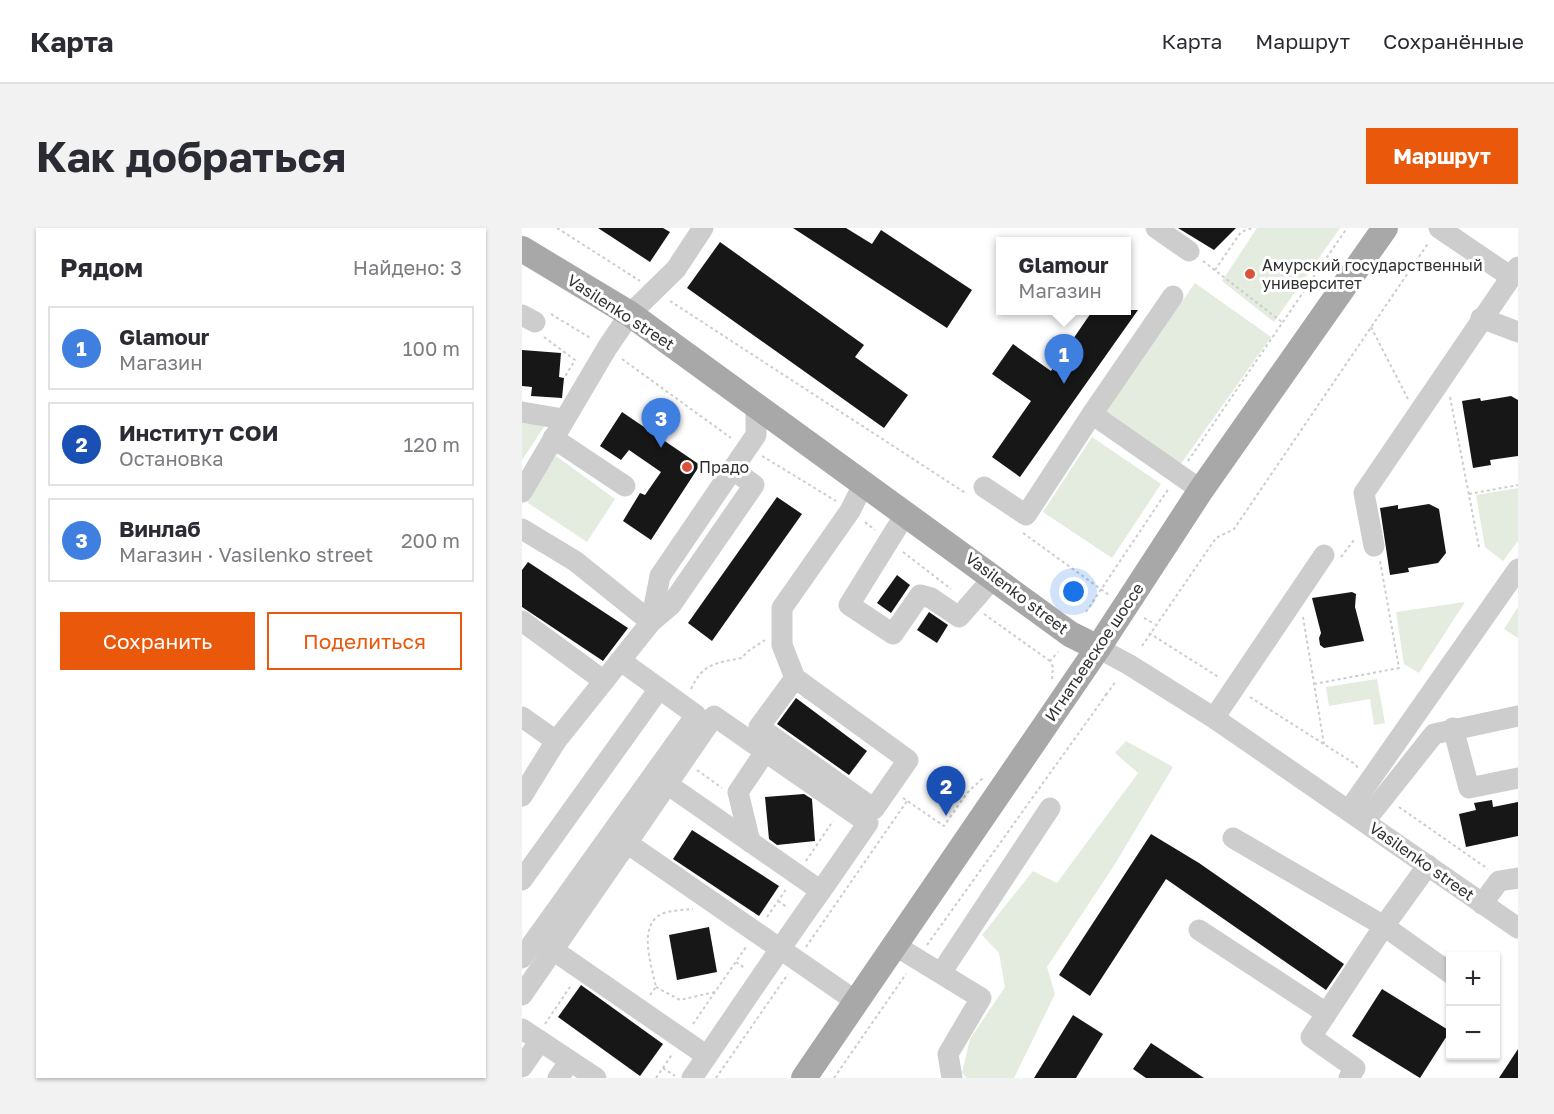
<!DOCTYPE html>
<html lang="ru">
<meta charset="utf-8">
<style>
body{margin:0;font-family:"Golos Text",sans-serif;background:#f2f2f3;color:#2b2b33}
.controls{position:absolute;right:18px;bottom:18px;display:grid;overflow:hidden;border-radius:0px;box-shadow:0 2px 4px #0004}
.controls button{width:54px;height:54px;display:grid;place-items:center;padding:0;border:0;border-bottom:2px solid #e1e1e2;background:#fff;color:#2b2b33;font:30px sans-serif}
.you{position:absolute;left:552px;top:364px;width:21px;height:21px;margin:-15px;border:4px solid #fff;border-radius:50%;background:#1a73e8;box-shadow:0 0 0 9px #1a73e833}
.badge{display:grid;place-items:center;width:39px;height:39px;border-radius:50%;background:#ea580c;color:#fff;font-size:20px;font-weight:700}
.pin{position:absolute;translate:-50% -50px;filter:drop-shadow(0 2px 3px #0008)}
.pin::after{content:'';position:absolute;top:32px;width:21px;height:18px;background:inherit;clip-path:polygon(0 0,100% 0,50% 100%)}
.popup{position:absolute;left:474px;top:9px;width:135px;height:78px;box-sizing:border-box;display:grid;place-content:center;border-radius:0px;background:#fff;filter:drop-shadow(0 2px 4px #0005);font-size:20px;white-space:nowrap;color:#7c7c81}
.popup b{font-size:22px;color:#2b2b33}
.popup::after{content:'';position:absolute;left:50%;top:100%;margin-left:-12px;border:12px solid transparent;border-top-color:#fff}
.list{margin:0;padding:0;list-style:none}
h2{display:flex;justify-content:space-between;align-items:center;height:78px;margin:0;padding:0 24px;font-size:26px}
h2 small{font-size:20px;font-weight:400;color:#7c7c81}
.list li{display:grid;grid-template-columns:39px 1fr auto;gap:18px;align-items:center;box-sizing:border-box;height:84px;margin:0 12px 12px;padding:0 12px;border:2px solid #e1e1e2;border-radius:0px}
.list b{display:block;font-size:22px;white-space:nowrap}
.list p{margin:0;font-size:20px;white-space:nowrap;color:#7c7c81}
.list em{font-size:20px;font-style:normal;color:#7c7c81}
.actions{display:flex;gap:12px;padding:18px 24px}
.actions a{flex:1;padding:14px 0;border:2px solid #ea580c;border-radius:0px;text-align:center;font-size:21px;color:#ea580c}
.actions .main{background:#ea580c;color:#fff}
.map{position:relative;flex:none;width:996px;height:850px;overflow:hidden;border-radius:0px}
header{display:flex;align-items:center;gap:36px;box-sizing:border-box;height:84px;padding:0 30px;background:#fff;border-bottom:2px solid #e1e1e2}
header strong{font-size:28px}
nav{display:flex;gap:33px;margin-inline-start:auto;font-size:21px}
.intro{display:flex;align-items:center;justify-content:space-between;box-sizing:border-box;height:144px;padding:0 36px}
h1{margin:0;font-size:42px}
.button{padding:15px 27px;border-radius:0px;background:#ea580c;color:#fff;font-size:21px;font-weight:700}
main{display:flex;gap:36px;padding:0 36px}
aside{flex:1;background:#fff;border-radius:0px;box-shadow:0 2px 4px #0004}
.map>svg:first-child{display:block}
</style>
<header>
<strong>Карта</strong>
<nav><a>Карта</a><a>Маршрут</a><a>Сохранённые</a></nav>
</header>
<div class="intro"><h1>Как добраться</h1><a class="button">Маршрут</a></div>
<main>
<aside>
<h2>Рядом<small>Найдено: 3</small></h2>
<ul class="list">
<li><span class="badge" style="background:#3f7fe0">1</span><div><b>Glamour</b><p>Магазин</p></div><em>100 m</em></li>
<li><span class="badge" style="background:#1a4fb4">2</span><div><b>Институт СОИ</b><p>Остановка</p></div><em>120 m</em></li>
<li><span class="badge" style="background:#3f7fe0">3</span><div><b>Винлаб</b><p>Магазин · Vasilenko street</p></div><em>200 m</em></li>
</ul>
<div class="actions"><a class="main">Сохранить</a><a>Поделиться</a></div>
</aside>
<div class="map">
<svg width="996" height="850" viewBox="0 0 996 850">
<rect width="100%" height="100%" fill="#fff"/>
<!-- green -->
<g fill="#e3ecde">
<path d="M735,0H818L752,94L700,53Z"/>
<path d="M673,55L749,109L656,240L581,185Z"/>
<path d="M0,195L24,196L0,232Z"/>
<path d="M570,209L639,256L590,330L521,284Z"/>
<path d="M34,228L93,271L65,314L3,273Z"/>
<path d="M996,260V313L981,333L963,319L954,267Z"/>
<path d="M943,374L897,445L882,436L874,384Z"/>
<path d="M996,379V410L982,401Z"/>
<path d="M855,451L863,495L852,497L848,471L807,478L804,459Z"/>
<path d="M604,513L651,539L593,636L525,739L533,766L492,850H445L440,845L448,811L483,759L477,725L460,707L511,643L535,655L616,545L593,525Z"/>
</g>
<!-- building -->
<g fill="#171717">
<path d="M76,0H141L148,4L128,34Z"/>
<path d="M271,0H324L350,16L359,2L450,62L425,100Z"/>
<path d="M656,0H714L692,22Z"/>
<path d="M198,14L342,117L333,129L386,167L362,200L165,60Z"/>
<path d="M571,82H616L498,249L470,229L509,173L470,146L491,116L529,143Z"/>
<path d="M0,122L39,125L37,149L42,150L40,170L9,168L10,159L0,158Z"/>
<path d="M989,168L996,172V228L968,232L969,237L951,240L940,173L958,170L959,173Z"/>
<path d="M100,184L178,237L129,312L101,293L118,265L123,267L139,244L107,222L99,232L78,218Z"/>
<path d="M255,269L280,286L190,413L166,395Z"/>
<path d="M907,276L917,281L924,325L916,335L886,340L887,344L868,347L858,280L876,277V281Z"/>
<path d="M6,334L106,400L81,433L0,379V342Z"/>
<path d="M375,347L388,357L369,385L355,375Z"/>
<path d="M830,364L834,366L833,379L842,413L802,420L798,417L797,410L799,405L790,370Z"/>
<path d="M407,384L426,397L415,415L395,402Z"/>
<path d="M274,470L345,523L327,547L255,496Z"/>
<path d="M282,566L290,571L293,613L255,617L247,611L243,569Z"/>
<path d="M970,572L971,579L996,574V608L944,619L937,586L954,582L952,575Z"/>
<path d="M170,602L257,658L237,688L151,631Z"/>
<path d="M629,606L677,635L822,736L804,762L644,651L568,768L537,747Z"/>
<path d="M187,699L195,744L155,752L147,707Z"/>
<path d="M59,757L141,816L118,848L36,789Z"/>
<path d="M860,761L928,803L898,850L830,808Z"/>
<path d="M551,787L581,806L554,850H512Z"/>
<path d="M629,815L682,850H624L611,841Z"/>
<path d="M996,821V850H977Z"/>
</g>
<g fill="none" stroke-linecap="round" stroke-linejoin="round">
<!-- path -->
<g stroke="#cdcdcd" stroke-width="2" stroke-dasharray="3 3" stroke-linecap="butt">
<path d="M35,0L118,53"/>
<path d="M681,33L760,94"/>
<path d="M693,42L719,4L730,0"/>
<path d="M148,73L445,266"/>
<path d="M29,86L70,111"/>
<path d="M849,99L886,171"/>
<path d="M22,109L53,132L42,150"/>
<path d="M100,131L209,210"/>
<path d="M928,169L957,319"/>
<path d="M240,228L314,273"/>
<path d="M666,233L825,0"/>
<path d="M947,266L996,257"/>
<path d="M343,294L353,302"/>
<path d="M501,305L587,367"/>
<path d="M381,324L429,361"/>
<path d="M819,329L832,312"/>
<path d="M564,384L647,260"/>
<path d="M462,386L528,433"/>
<path d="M781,389L802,516"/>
<path d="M622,390L633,396"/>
<path d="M627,405L698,450"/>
<path d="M620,418L694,310L712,301L907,14"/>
<path d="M530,451L531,439L528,433L536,424"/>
<path d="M792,456L877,440L858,333"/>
<path d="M169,461C181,435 194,435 220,430L225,424L243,412"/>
<path d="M584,467L594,453"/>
<path d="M728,469L833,536L836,540"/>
<path d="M175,542L200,560"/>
<path d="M381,570L422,598L445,565L462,549"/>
<path d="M877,579L966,641"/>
<path d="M284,633L311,593"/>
<path d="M256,673L266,680"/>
<path d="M245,689L265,660"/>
<path d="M405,717L584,467L581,465"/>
<path d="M284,719L385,573"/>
<path d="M214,734L224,741"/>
<path d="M134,759L158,772L193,764"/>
<path d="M128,767L134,759C130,739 114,695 142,685C151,682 162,682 171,681"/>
<path d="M23,796L50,756"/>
<path d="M171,796L224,719"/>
<path d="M141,840L153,848"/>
<path d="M134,850L151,825"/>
<path d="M194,850L266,746"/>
<path d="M312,850L384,746"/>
</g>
<!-- minor -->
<g stroke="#cdcdcd" stroke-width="21">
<path d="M634,0L667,23"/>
<path d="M917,0L989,49"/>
<path d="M0,87L13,94"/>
<path d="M959,90L996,104"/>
<path d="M0,184L41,191"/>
<path d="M570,186L651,68"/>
<path d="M31,210L103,258"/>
<path d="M462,259L504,287L570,186L679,262"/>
<path d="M0,264L85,120L108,86L154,41L181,0"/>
<path d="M384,285L327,377L371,406L398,367L409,370L437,389L472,349"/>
<path d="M0,301L53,333L129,394L138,348L234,207V179"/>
<path d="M852,318L842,265L996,39"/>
<path d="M0,393L82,453L129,394L149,377L232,257L210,241"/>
<path d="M576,420L606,436L692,490L996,700"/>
<path d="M273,450L237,499L352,581L386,532L273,450L260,417V380L328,283L342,255"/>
<path d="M0,489L34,513L82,453"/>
<path d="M692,490L802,327"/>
<path d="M931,500L947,560L996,550"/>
<path d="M145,556L299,663"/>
<path d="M0,568L34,513"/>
<path d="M827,582L996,341"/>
<path d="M843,593L912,506L996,488"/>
<path d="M711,610L862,698L928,745"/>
<path d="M228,614L216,564L243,524"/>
<path d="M0,652L137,461"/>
<path d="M960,676L977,653L996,650"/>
<path d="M677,702L804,785"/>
<path d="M374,718L459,770L426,826L430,850"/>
<path d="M31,722L185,828"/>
<path d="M0,730L174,487L99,433"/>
<path d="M419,745L528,580"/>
<path d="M0,767L105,615"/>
<path d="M0,801L74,850"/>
<path d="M0,839L18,813"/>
<path d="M36,850L48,833"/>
<path d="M170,850C214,786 257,721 303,657L346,595L192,488L105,615L335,774"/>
<path d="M827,850L833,840L789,809L862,698L906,637"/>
</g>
<!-- major -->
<g stroke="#a8a8a8" stroke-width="26">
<path d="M0,21L108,86L548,406L576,420"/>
<path d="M282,850L576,420L679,262L863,0"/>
</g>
</g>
<!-- markers -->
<g fill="#dd513b" stroke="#fff" stroke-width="2">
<circle cx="728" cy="46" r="6"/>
<circle cx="165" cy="239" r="6"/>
</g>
<g text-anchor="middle" stroke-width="6" stroke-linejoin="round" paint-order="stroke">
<!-- poi labels -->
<g font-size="16" fill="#303030" stroke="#fff" text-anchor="start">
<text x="740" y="43">Амурский государственный<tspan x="740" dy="18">университет</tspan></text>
<text x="177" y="245">Прадо</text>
</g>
<!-- street labels -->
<g font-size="16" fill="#303030" stroke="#fff">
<text transform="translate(99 84) rotate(33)" y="6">Vasilenko street</text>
<text transform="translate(495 365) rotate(37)" y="6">Vasilenko street</text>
<text transform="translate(572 424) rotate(-56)" y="6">Игнатьевское шоссе</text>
<text transform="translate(900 633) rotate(35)" y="6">Vasilenko street</text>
</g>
</g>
</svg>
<div class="controls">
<button>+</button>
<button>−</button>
</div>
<div class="you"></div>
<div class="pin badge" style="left:542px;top:156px;background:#3f7fe0">1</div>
<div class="popup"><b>Glamour</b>Магазин</div>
<div class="pin badge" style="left:424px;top:588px;background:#1a4fb4">2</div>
<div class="pin badge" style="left:139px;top:220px;background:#3f7fe0">3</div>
</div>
</main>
